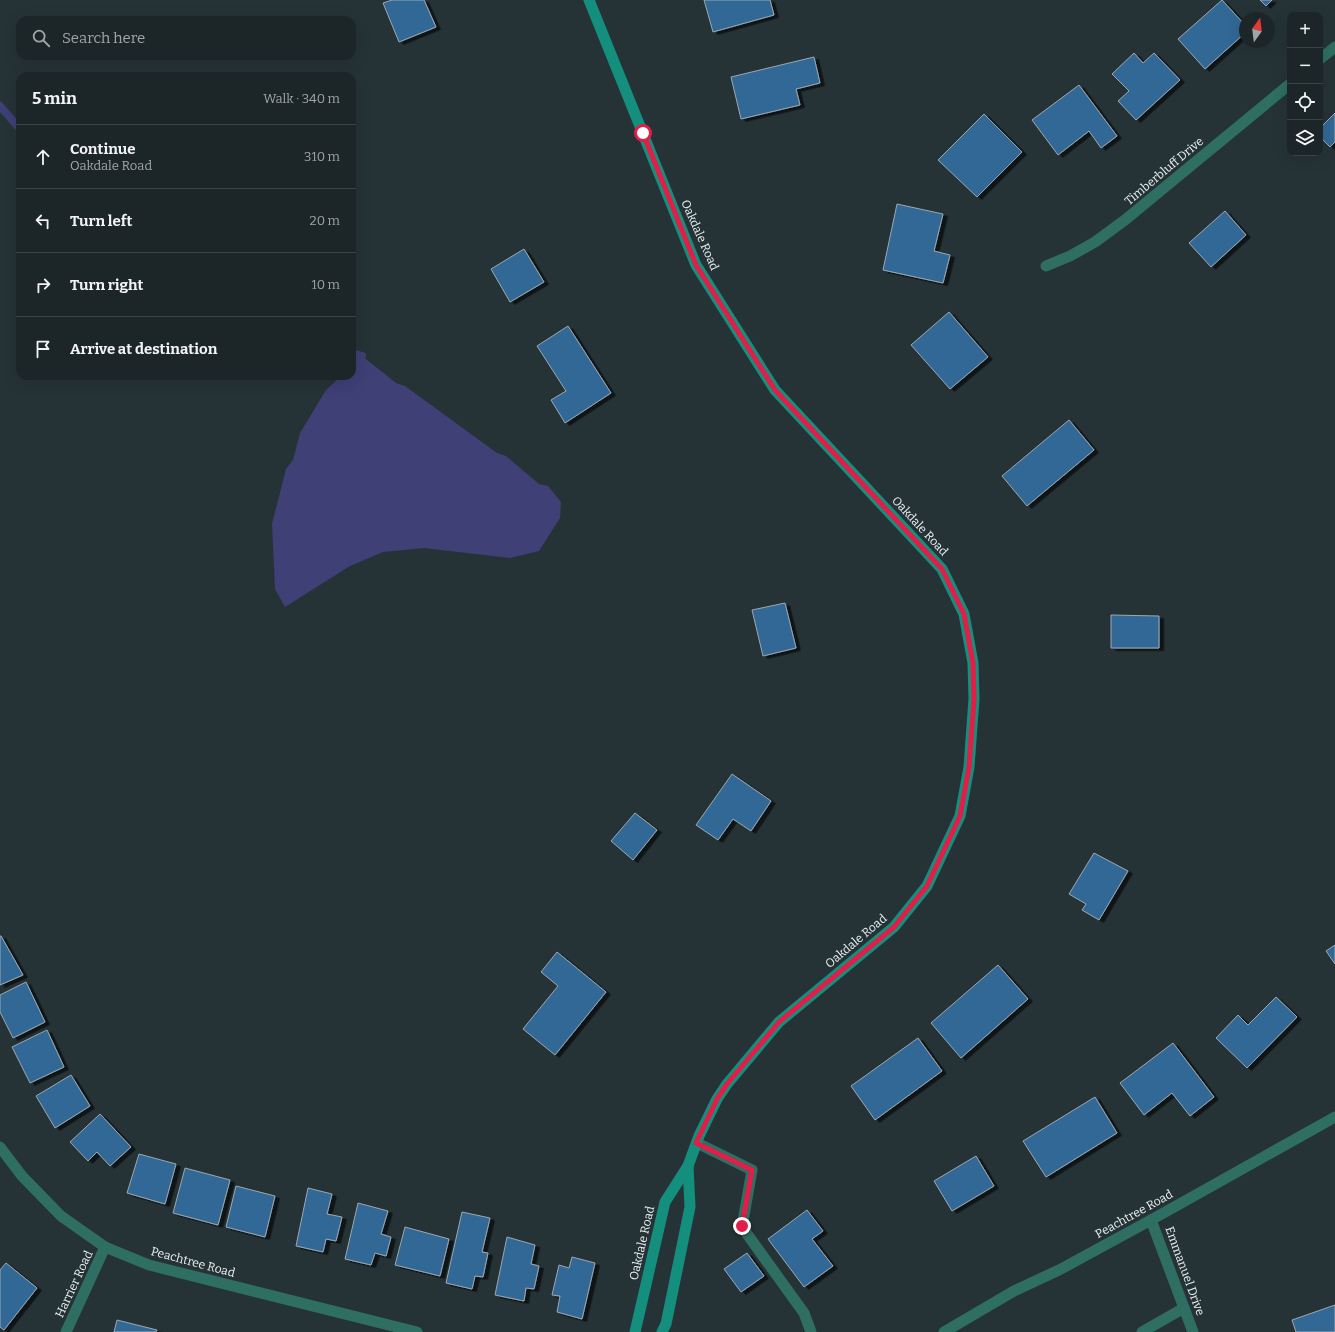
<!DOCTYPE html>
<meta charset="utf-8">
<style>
body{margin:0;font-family:Bitter,serif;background:#252e30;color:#f1f3f6}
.controls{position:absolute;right:12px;top:12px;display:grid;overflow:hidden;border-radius:8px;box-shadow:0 4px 16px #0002}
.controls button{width:36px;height:36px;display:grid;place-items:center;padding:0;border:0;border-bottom:1px solid #3a4345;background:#1c2628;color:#f1f3f6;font:20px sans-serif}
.compass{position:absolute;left:1239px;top:12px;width:36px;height:36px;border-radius:50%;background:#1c2628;box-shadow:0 4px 16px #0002;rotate:14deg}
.stop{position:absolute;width:12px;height:12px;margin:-9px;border:3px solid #e11d48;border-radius:50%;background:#fff}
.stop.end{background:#e11d48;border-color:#fff;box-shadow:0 1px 4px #0008}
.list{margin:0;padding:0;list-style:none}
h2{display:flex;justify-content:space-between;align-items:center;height:52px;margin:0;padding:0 16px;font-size:17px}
h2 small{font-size:13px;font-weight:400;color:#a0a5a8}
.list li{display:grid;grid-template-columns:26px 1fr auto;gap:12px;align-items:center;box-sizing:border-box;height:64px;padding:0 16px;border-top:1px solid #3a4345}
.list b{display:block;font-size:15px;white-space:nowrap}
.list p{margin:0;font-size:13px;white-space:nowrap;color:#a0a5a8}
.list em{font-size:13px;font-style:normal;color:#a0a5a8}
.icon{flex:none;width:22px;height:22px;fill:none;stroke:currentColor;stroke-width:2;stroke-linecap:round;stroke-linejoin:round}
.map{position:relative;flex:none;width:1335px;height:1332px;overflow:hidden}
.search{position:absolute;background:#1c2628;box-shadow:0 4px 16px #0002;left:16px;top:16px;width:340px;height:44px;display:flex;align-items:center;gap:10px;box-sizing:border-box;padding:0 14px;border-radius:12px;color:#a0a5a8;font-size:15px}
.panel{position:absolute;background:#1c2628;box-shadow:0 4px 16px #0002;left:16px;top:72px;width:340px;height:308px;border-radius:12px}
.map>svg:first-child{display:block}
</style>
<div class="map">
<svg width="1335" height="1332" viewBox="0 0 1335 1332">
<defs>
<filter id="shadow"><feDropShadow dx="4.5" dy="2.5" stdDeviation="0" flood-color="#0009"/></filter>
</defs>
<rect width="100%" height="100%" fill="#263336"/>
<!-- water -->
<path fill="#3e4076" d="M362,356L396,383L405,386L497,453L506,456L539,484L548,486L561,502L560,518L539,551L510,558L424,548L383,552L350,566L285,607L275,589L272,524L286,469L293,460L300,433L326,390L341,376H352V365Z"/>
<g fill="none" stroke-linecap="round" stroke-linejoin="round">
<!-- stream -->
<g stroke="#3e4076" stroke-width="8">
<path d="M0,106L20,129"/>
<path d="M352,353L362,356L357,366"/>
</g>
</g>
<!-- building -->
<g fill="#336895" stroke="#9da8b1" filter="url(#shadow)">
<path d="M392,0H424L436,27L399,42L383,3Z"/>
<path d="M704,0H770L774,15L713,32Z"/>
<path d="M1222,0L1245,25V33L1205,69L1178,39Z"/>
<path d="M1260,0H1272L1266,6Z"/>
<path d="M1134,53L1143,63L1154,53L1180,80L1136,120L1118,101L1129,91L1112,74Z"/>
<path d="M814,57L820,83L796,89L800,105L741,119L731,77Z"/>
<path d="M1079,85L1117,136L1101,148L1089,131L1058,155L1032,120Z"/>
<path d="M1335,113V142L1330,147L1320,137V128Z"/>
<path d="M984,114L1022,152L977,197L938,160Z"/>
<path d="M897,204L943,214L934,251L950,255L943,283L883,270Z"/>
<path d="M1225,211L1246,235L1211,267L1189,243Z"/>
<path d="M524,249L544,282L510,302L491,269Z"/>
<path d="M949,312L988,357L950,389L911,345Z"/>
<path d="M568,326L611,393L565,423L551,400L566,391L537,346Z"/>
<path d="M1069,420L1094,450L1027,506L1002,476Z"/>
<path d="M785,603L796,648L763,656L752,610Z"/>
<path d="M1111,615L1159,616V648H1111Z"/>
<path d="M732,774L771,801L751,831L733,819L718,840L696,825Z"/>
<path d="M635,813L657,830L633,860L611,841Z"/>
<path d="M1094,853L1128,871L1099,920L1082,910L1086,904L1069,894Z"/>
<path d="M0,936H1L23,975L0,985Z"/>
<path d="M1335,945V964L1326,951Z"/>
<path d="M557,952L606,992L555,1055L523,1029L558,986L541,972Z"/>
<path d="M998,965L1028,999L961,1058L931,1023Z"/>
<path d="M26,982L45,1022L13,1038L0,1012V995Z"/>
<path d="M1276,997L1297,1017L1247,1068L1216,1038L1238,1015L1248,1025Z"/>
<path d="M47,1030L64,1067L30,1083L12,1047Z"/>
<path d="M918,1038L942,1071L875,1120L851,1086Z"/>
<path d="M1173,1043L1214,1097L1190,1116L1172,1093L1144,1115L1120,1083Z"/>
<path d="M71,1075L90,1106L55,1128L36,1096Z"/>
<path d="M1095,1097L1117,1133L1046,1177L1023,1141Z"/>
<path d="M100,1114L131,1147L110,1166L97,1152L88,1161L70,1142Z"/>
<path d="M139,1154L176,1164L165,1204L127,1193Z"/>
<path d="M976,1156L994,1186L952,1211L934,1181Z"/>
<path d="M185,1168L230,1180L218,1225L173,1213Z"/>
<path d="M236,1186L275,1196L265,1237L226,1227Z"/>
<path d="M308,1188L332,1194L327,1214L342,1217L336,1241L326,1239L323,1252L296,1246Z"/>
<path d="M358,1203L388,1211L381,1234L391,1237L386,1256L375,1253L371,1265L345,1259Z"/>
<path d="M807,1210L823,1231L812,1239L833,1266L804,1287L768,1239Z"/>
<path d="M462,1212L490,1218L482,1252L488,1253L483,1277L475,1276L472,1289L446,1283Z"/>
<path d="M405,1227L449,1239L440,1276L395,1265Z"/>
<path d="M507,1237L535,1245L531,1264L539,1266L534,1289L526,1288L524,1301L495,1295Z"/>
<path d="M747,1253L764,1276L741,1292L724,1269Z"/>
<path d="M572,1257L595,1263L582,1319L557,1312L560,1296L552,1295L559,1265L569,1268Z"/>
<path d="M6,1263L37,1288L4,1330L0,1327V1270Z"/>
<path d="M1335,1305V1332H1296L1292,1320Z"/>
<path d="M117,1320L157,1330L156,1332H114Z"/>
</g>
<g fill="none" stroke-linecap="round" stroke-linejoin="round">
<!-- service -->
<g stroke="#2f6e62" stroke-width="11">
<path d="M697,1143L752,1170L742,1227L804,1313L811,1332"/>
<path d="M1142,1332L1184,1308"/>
</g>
<!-- minor -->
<g stroke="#2f6e62" stroke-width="11">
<path d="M1320,59L1335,47"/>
<path d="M1046,266L1070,256L1095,242L1125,220L1290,84"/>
<path d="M0,1147L22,1176L61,1216L105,1247L149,1265L417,1332"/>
<path d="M1151,1220L1193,1332"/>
<path d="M66,1332L105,1247"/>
</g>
<!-- tertiary -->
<path stroke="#2f6e62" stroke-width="11" d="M944,1332L1014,1291L1059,1270L1151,1220L1335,1117"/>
<!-- secondary -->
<g stroke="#158f7d" stroke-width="11">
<path d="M589,0L696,265L775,390L942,569L964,614L973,663L974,699L969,767L960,816L927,886L894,927L779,1022L727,1084L717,1099L699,1136L688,1166L665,1202L635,1332"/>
<path d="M662,1332L666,1324L690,1207L688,1166"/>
</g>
</g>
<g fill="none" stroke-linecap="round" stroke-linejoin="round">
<!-- route -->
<path stroke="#e11d48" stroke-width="5" d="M643,133L696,265L775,390L942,569L964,614L973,663L974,699L969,767L960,816L927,886L894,927L779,1022L727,1084L717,1099L696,1143L752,1170L742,1226"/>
</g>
<g text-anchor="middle" stroke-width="3.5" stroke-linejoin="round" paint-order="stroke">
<!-- street labels -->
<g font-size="12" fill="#e8f0f2" stroke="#263336">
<text transform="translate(1164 171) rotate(-40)" y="4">Timberbluff Drive</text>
<text transform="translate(700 235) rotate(66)" y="4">Oakdale Road</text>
<text transform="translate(920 526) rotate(47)" y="4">Oakdale Road</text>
<text transform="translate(856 941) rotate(-40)" y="4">Oakdale Road</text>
<text transform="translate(1134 1214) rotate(-29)" y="4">Peachtree Road</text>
<text transform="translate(642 1243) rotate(-77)" y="4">Oakdale Road</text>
<text transform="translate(193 1262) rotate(15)" y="4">Peachtree Road</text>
<text transform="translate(1185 1271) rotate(70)" y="4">Emmanuel Drive</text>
<text transform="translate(74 1284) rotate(-65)" y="4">Harrier Road</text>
</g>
</g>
</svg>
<div class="controls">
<button>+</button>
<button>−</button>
<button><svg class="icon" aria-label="locate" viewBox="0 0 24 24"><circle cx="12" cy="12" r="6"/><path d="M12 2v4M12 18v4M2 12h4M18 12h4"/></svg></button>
<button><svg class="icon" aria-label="layers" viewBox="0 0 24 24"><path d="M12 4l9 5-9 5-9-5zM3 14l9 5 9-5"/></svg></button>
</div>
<svg class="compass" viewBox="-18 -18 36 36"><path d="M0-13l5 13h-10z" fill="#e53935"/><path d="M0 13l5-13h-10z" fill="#a0a5a8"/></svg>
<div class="stop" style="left:643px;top:133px"></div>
<div class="stop end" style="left:742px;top:1226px"></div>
<div class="search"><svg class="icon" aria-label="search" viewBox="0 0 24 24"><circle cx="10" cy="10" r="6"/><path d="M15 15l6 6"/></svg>Search here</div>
<section class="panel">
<h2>5 min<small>Walk · 340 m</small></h2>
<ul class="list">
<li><svg class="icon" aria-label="ahead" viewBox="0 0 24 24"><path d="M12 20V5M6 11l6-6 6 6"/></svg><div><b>Continue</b><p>Oakdale Road</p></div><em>310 m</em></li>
<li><svg class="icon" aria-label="left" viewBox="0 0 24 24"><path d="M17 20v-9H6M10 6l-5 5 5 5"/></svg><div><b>Turn left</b></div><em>20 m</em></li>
<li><svg class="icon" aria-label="right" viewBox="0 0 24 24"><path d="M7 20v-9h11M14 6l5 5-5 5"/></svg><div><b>Turn right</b></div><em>10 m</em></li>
<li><svg class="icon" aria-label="arrive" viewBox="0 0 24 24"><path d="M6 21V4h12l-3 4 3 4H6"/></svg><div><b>Arrive at destination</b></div></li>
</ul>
</section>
</div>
